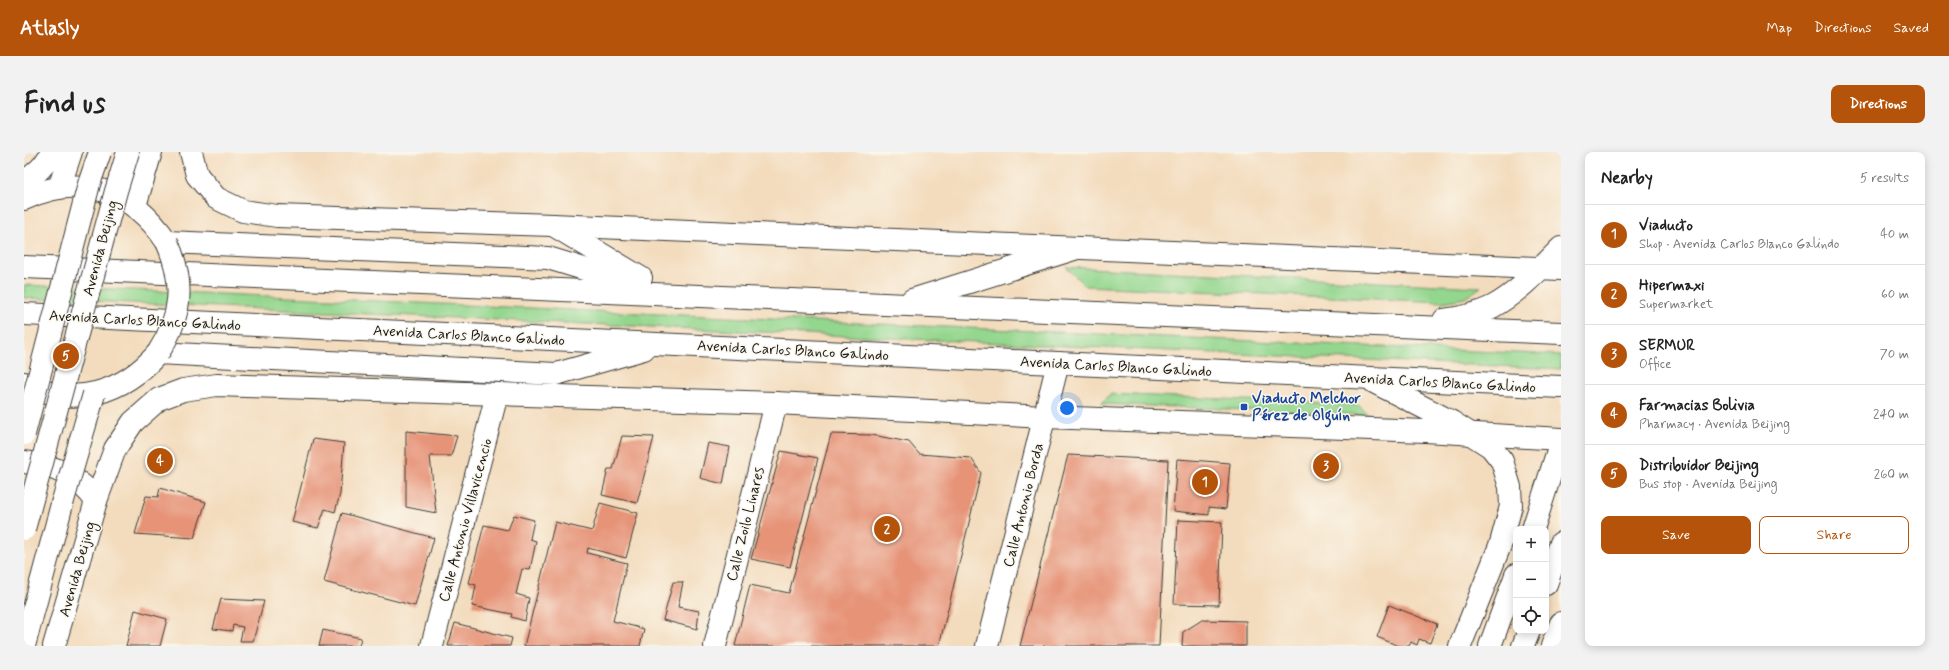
<!DOCTYPE html>
<meta charset="utf-8">
<style>
body{margin:0;font-family:Mynerve,sans-serif;background:#f2f2f2;color:#222}
.controls{position:absolute;right:12px;bottom:12px;display:grid;overflow:hidden;border-radius:8px;box-shadow:0 2px 10px #0003}
.controls button{width:36px;height:36px;display:grid;place-items:center;padding:0;border:0;border-bottom:1px solid #e0e0e0;background:#fff;color:#222;font:20px sans-serif}
.you{position:absolute;left:1043px;top:256px;width:14px;height:14px;margin:-10px;border:3px solid #fff;border-radius:50%;background:#1a73e8;box-shadow:0 0 0 6px #1a73e833}
.badge{display:grid;place-items:center;width:26px;height:26px;border-radius:50%;background:#b45309;color:#fff;font-size:13px;font-weight:700}
.pin{position:absolute;translate:-50% -50%;border:2px solid #fff;box-shadow:0 1px 4px #0006}
.list{margin:0;padding:0;list-style:none}
h2{display:flex;justify-content:space-between;align-items:center;height:52px;margin:0;padding:0 16px;font-size:17px}
h2 small{font-size:13px;font-weight:400;color:#767676}
.list li{display:grid;grid-template-columns:26px 1fr auto;gap:12px;align-items:center;box-sizing:border-box;height:60px;padding:0 16px;border-top:1px solid #e0e0e0}
.list b{display:block;font-size:15px;white-space:nowrap}
.list p{margin:0;font-size:13px;white-space:nowrap;color:#767676}
.list em{font-size:13px;font-style:normal;color:#767676}
.actions{display:flex;gap:8px;padding:12px 16px}
.actions a{flex:1;padding:9px 0;border:1px solid #b45309;border-radius:8px;text-align:center;font-size:14px;color:#b45309}
.actions .main{background:#b45309;color:#fff}
.icon{flex:none;width:22px;height:22px;fill:none;stroke:currentColor;stroke-width:2;stroke-linecap:round;stroke-linejoin:round}
.map{position:relative;flex:none;width:1537px;height:494px;overflow:hidden;border-radius:8px}
header{display:flex;align-items:center;gap:24px;box-sizing:border-box;height:56px;padding:0 20px;background:#b45309;color:#fff}
header strong{font-size:19px}
nav{display:flex;gap:22px;margin-inline-start:auto;font-size:14px}
.intro{display:flex;align-items:center;justify-content:space-between;box-sizing:border-box;height:96px;padding:0 24px}
h1{margin:0;font-size:28px}
.button{padding:10px 18px;border-radius:8px;background:#b45309;color:#fff;font-size:14px;font-weight:700}
main{display:flex;gap:24px;padding:0 24px}
aside{flex:1;background:#fff;border-radius:8px;box-shadow:0 2px 10px #0003}
.map>svg:first-child{display:block}
</style>
<header>
<strong>Atlasly</strong>
<nav><a>Map</a><a>Directions</a><a>Saved</a></nav>
</header>
<div class="intro"><h1>Find us</h1><a class="button">Directions</a></div>
<main>
<div class="map">
<svg width="1537" height="494" viewBox="0 0 1537 494">
<rect width="100%" height="100%" fill="#fbf7ec"/>
<filter id="ink" filterUnits="userSpaceOnUse"><feTurbulence type="fractalNoise" baseFrequency=".025" numOctaves="2"/><feDisplacementMap in="SourceGraphic" scale="8" xChannelSelector="R" yChannelSelector="G"/><feConvolveMatrix kernelMatrix="1 2 1 2 8 2 1 2 1" color-interpolation-filters="sRGB"/></filter>
<filter id="wash" filterUnits="userSpaceOnUse"><feTurbulence type="fractalNoise" baseFrequency=".012" numOctaves="4" result="noise"/><feDisplacementMap in="SourceGraphic" scale="16" xChannelSelector="R" yChannelSelector="G"/><feGaussianBlur stdDeviation="0.9" result="paint"/><feColorMatrix in="noise" values="0 0 0 0 0 0 0 0 0 0 0 0 0 0 0 0 0 1.4 0 .05"/><feComposite in="paint" operator="in"/></filter>
<g filter="url(#wash)">
<rect width="100%" height="100%" fill="#f3dcbd"/>
<!-- green -->
<g fill="#93d68d" stroke="#587954">
<path d="M1042,115L1457,135L1441,146L1419,150L1061,134Z"/>
<path d="M0,133L1537,203V217L0,146Z"/>
<path d="M1086,242L1334,253L1345,263L1077,252Z"/>
</g>
<g id="blocks">
<!-- building -->
<g fill="#e69377">
<path d="M382,279L433,284L427,304H406L412,361L382,355Z"/>
<path d="M807,282L848,283L885,290L895,302L947,306L957,321L915,494H711L726,433L765,441Z"/>
<path d="M598,284L630,285L613,351L578,343L584,317H589Z"/>
<path d="M289,287L320,291L316,342L311,360L301,357L294,376L268,370Z"/>
<path d="M684,291L706,295L699,332L676,326Z"/>
<path d="M757,299L794,306L766,415L727,407Z"/>
<path d="M1044,303L1144,308L1135,494H996Z"/>
<path d="M1153,307L1206,311L1202,357L1185,355V363L1149,359Z"/>
<path d="M136,336L182,350L170,386L111,382L122,344L134,345Z"/>
<path d="M576,351L614,361L602,406L564,396L563,401L603,411L589,469L620,477L616,494H500L531,370L568,379Z"/>
<path d="M318,361L410,386L391,454L300,430Z"/>
<path d="M490,363L510,368L506,387L512,389L506,418L498,417L492,442L505,446L501,469L487,465L488,462L448,454L452,433L445,431L460,373L484,378Z"/>
<path d="M1154,368L1198,370L1195,453L1150,452Z"/>
<path d="M649,430H659L654,455L675,459L673,477L639,468Z"/>
<path d="M197,447L240,449L229,489H216L219,475L209,473L208,479L189,477Z"/>
<path d="M1365,453L1413,472L1406,491L1395,487L1393,493L1387,490L1385,494H1375L1353,485Z"/>
<path d="M111,458L143,467L136,494H102Z"/>
<path d="M1178,468L1222,469V494H1158L1159,480Z"/>
<path d="M431,471L488,486L486,494H424Z"/>
<path d="M299,478L337,486L335,494H295Z"/>
</g>
</g>
</g>
<g filter="url(#ink)">
<use href="#blocks" fill-opacity="0" stroke="#3c3934" stroke-width="1"/>
<g fill="none" stroke-linecap="round" stroke-linejoin="round">
<!-- street casing -->
<g stroke="#3c3934" stroke-width="24">
<g id="street">
<path d="M408,494L473,242"/>
<path d="M691,494L752,251"/>
<path d="M963,494L1034,211"/>
</g>
</g>
<!-- secondary casing -->
<g stroke="#3c3934" stroke-width="24">
<g id="secondary">
<path d="M167,0L173,23L192,46L219,59L253,64L529,73L1537,117"/>
<path d="M0,29C11,23 23,12 27,0"/>
<path d="M0,310C30,313 55,324 72,349"/>
<path d="M1509,377L1537,289"/>
<path d="M1522,432L1537,391"/>
<path d="M30,494L72,349L91,297L109,270L135,247L159,238L193,233L752,251L1021,265L1401,279L1537,287"/>
<path d="M1466,494L1492,423"/>
<path d="M1499,494L1505,479"/>
</g>
</g>
<!-- primary casing -->
<g stroke="#3c3934" stroke-width="24">
<g id="primary">
<path d="M35,36L47,0"/>
<path d="M111,54L127,0"/>
</g>
</g>
<!-- highway casing -->
<g stroke="#3c3934" stroke-width="24">
<g id="highway">
<path d="M0,47C58,20 108,38 143,90L524,106L616,134"/>
<path d="M529,73L617,126"/>
<path d="M0,115L1537,181"/>
<path d="M888,148L1053,96"/>
<path d="M0,162L1537,235"/>
<path d="M1420,168C1436,166 1453,162 1468,155C1494,141 1516,117 1537,96"/>
<path d="M1350,230L1428,270L1467,295L1478,309L1486,335L1487,354L1477,391L1436,494"/>
<path d="M0,231C50,257 99,241 134,201L532,222L620,197"/>
<path d="M0,494L38,352"/>
<path d="M1528,494L1537,471"/>
</g>
</g>
<!-- street -->
<use href="#street" stroke="#fff" stroke-width="22"/>
<!-- secondary -->
<use href="#secondary" stroke="#fff" stroke-width="22"/>
<!-- primary -->
<use href="#primary" stroke="#fff" stroke-width="22"/>
<!-- highway -->
<use href="#highway" stroke="#fff" stroke-width="22"/>
<!-- primary-bridge casing -->
<g stroke="#3c3934" stroke-width="24" stroke-linecap="butt">
<g id="primary-bridge">
<path d="M0,282L65,32L76,0"/>
<path d="M0,377L92,39L104,0"/>
</g>
</g>
<!-- highway-bridge casing -->
<g stroke="#3c3934" stroke-width="24" stroke-linecap="butt">
<g id="highway-bridge">
<path d="M134,201C158,164 161,130 143,90"/>
<path d="M38,352L70,242"/>
</g>
</g>
<!-- primary-bridge -->
<use href="#primary-bridge" stroke="#fff" stroke-width="22"/>
<!-- highway-bridge -->
<use href="#highway-bridge" stroke="#fff" stroke-width="22"/>
</g>
</g>
<!-- markers -->
<rect fill="#1a4fb4" stroke="#fbf7ec" stroke-width="1.5" x="1216" y="251" width="8" height="8" rx="2"/>
<g text-anchor="middle" stroke-width="3" stroke-linejoin="round" paint-order="stroke">
<!-- street labels -->
<g font-size="15" fill="#1c1c1c" stroke="#fbf7ec">
<text transform="translate(76 96) rotate(-75)" y="5">Avenida Beijing</text>
<text transform="translate(121 168) rotate(3)" y="5">Avenida Carlos Blanco Galindo</text>
<text transform="translate(445 183) rotate(3)" y="5">Avenida Carlos Blanco Galindo</text>
<text transform="translate(769 198) rotate(3)" y="5">Avenida Carlos Blanco Galindo</text>
<text transform="translate(1092 214) rotate(3)" y="5">Avenida Carlos Blanco Galindo</text>
<text transform="translate(1416 230) rotate(3)" y="5">Avenida Carlos Blanco Galindo</text>
<text transform="translate(999 353) rotate(-76)" y="5">Calle Antonio Borda</text>
<text transform="translate(441 368) rotate(-75)" y="5">Calle Antonio Villavicencio</text>
<text transform="translate(721 372) rotate(-76)" y="5">Calle Zoilo Linares</text>
<text transform="translate(53 417) rotate(-74)" y="5">Avenida Beijing</text>
</g>
<!-- transit labels -->
<g font-size="15" font-weight="bold" fill="#164399" stroke="#fbf7ec" text-anchor="start">
<text x="1228" y="251">Viaducto Melchor<tspan x="1228" dy="17">Pérez de Olguín</tspan></text>
</g>
</g>
</svg>
<div class="controls">
<button>+</button>
<button>−</button>
<button><svg class="icon" aria-label="locate" viewBox="0 0 24 24"><circle cx="12" cy="12" r="6"/><path d="M12 2v4M12 18v4M2 12h4M18 12h4"/></svg></button>
</div>
<div class="you"></div>
<div class="pin badge" style="left:1181px;top:330px">1</div>
<div class="pin badge" style="left:863px;top:377px">2</div>
<div class="pin badge" style="left:1302px;top:314px">3</div>
<div class="pin badge" style="left:136px;top:309px">4</div>
<div class="pin badge" style="left:42px;top:204px">5</div>
</div>
<aside>
<h2>Nearby<small>5 results</small></h2>
<ul class="list">
<li><span class="badge">1</span><div><b>Viaducto</b><p>Shop · Avenida Carlos Blanco Galindo</p></div><em>40 m</em></li>
<li><span class="badge">2</span><div><b>Hipermaxi</b><p>Supermarket</p></div><em>60 m</em></li>
<li><span class="badge">3</span><div><b>SERMUR</b><p>Office</p></div><em>70 m</em></li>
<li><span class="badge">4</span><div><b>Farmacias Bolivia</b><p>Pharmacy · Avenida Beijing</p></div><em>240 m</em></li>
<li><span class="badge">5</span><div><b>Distribuidor Beijing</b><p>Bus stop · Avenida Beijing</p></div><em>260 m</em></li>
</ul>
<div class="actions"><a class="main">Save</a><a>Share</a></div>
</aside>
</main>
